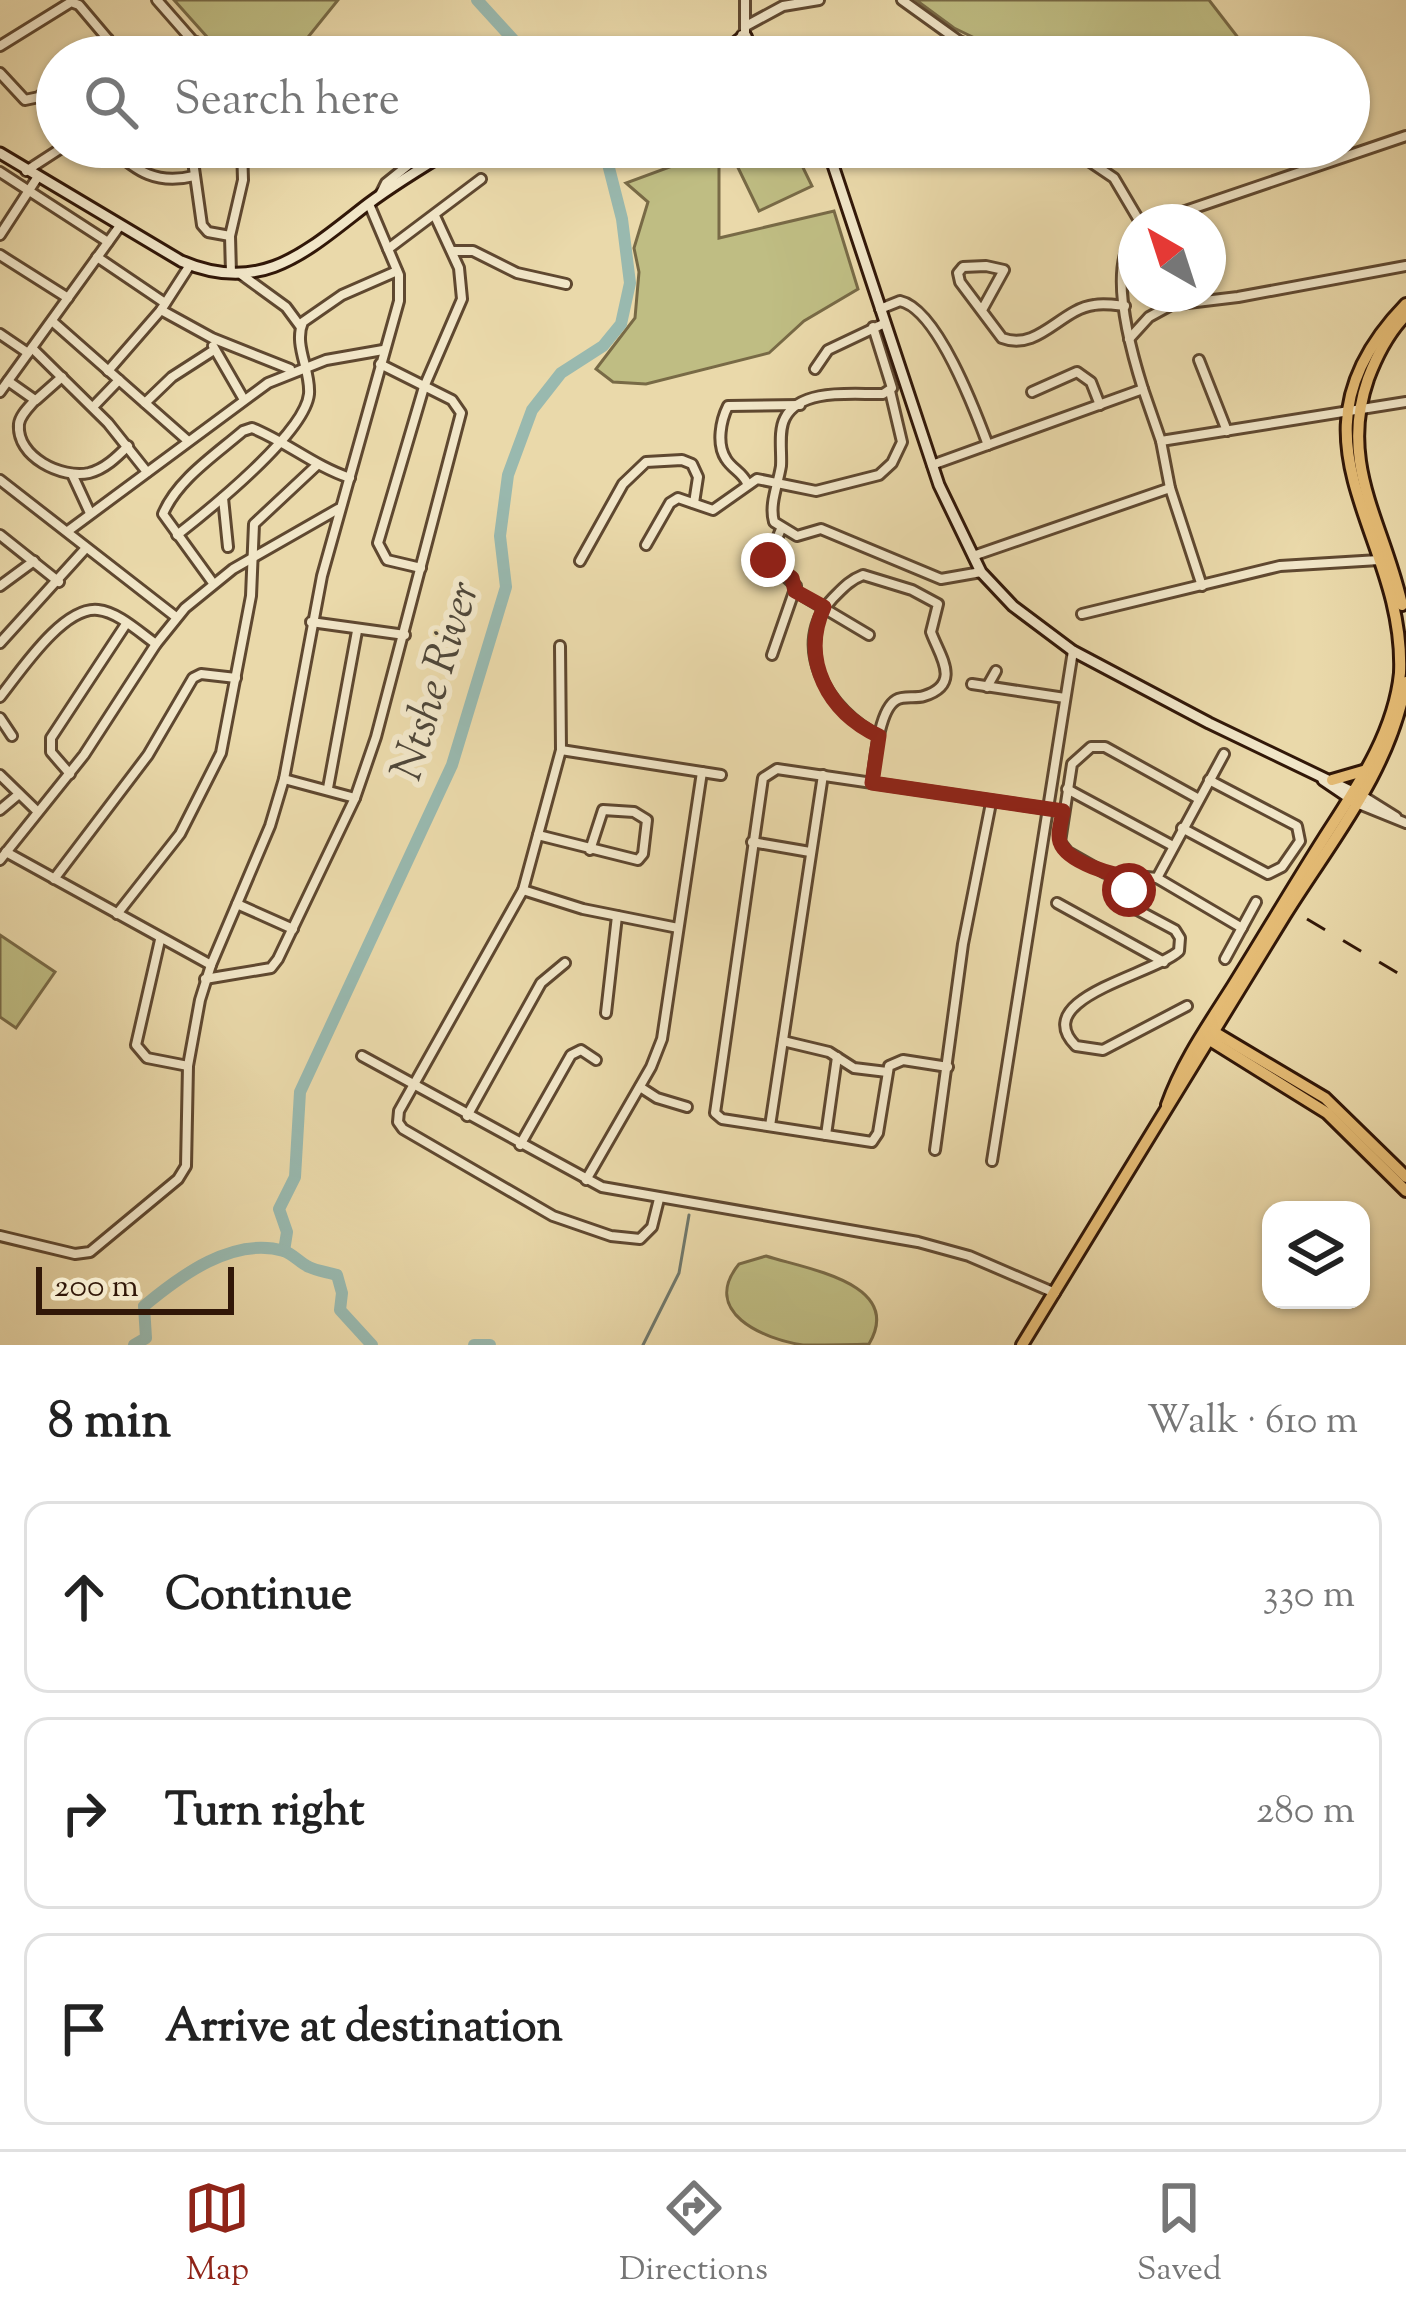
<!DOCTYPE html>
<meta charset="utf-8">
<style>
body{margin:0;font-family:"Sorts Mill Goudy",serif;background:#f2f2f2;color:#222}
.controls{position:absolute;right:36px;bottom:36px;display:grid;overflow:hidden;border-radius:24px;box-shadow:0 3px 9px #0004}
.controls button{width:108px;height:108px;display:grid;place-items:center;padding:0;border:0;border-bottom:3px solid #e0e0e0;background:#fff;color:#222;font:60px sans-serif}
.compass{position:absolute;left:1118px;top:204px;width:108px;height:108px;border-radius:50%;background:#fff;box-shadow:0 3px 9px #0004;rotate:321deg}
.scale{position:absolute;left:36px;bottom:30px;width:198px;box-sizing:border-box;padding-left:12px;border:6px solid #311708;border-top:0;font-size:33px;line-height:42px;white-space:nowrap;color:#311708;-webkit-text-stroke:9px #f1e6c8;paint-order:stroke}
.stop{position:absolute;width:36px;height:36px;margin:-27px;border:9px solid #8f2418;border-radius:50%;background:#fff}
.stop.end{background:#8f2418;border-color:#fff;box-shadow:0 3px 12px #0008}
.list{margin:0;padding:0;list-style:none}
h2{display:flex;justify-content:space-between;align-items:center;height:156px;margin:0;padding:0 48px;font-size:51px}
h2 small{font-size:39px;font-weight:400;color:#767676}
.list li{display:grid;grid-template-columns:78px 1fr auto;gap:36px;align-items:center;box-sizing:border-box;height:192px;margin:0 24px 24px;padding:0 24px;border:3px solid #e0e0e0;border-radius:24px}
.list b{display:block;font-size:45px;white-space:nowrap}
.list em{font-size:39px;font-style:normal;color:#767676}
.icon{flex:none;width:66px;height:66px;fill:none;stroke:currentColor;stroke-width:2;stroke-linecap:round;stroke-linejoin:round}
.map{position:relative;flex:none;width:1406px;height:1345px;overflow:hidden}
.search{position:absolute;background:#fff;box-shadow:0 3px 9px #0004;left:36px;right:36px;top:36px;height:132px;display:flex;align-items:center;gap:30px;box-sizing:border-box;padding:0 42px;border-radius:66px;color:#767676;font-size:45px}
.sheet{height:804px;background:#fff}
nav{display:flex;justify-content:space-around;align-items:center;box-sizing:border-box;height:168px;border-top:3px solid #e0e0e0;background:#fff;font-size:33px;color:#767676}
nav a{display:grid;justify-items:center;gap:6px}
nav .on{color:#8f2418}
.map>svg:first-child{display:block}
</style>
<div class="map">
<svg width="1406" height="1345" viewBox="0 0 1406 1345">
<rect width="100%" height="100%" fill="#ead9aa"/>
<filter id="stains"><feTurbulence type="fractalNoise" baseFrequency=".00167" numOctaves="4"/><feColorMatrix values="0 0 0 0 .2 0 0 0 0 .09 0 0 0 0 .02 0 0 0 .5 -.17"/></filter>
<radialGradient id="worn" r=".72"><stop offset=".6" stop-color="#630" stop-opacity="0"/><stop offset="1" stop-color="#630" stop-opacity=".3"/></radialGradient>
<!-- green -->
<g fill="#bfbd83" stroke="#786a46" stroke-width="3">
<path d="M174,0H338L292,57H225Z"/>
<path d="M916,0H1209L1253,57H1014L954,28Z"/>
<path d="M680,147H719V238L834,211L858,289L804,321L769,353L646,384L613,382L596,369L635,318L639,272L634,248L648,202L626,183L678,164Z"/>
<path d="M728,147H793L812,186L759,211Z"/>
<path d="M0,935L55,972L16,1028L0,1017Z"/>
<path d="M766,1256C806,1269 905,1283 869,1344C848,1345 823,1345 803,1345C763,1339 700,1312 739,1264Z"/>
</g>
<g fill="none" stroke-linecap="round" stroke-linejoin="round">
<!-- stream -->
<path stroke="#6f786c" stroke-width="3" d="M643,1345L679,1273L689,1215"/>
<!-- river -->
<g stroke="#99b9af" stroke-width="12">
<path d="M477,0L529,57"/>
<path d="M284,1251L287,1232L279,1209L295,1177L300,1092L452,765L506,587L500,536L508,475L532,410L561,373L603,346L621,324L630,283L622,219L608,164L600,147"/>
<path d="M134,1345L146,1338L144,1306C180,1276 233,1236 284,1251C293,1254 300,1263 309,1267C317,1271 328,1272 337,1275L342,1293L340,1310L372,1345"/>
<path d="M474,1345H490"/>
</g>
<!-- street casing -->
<g stroke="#5f4830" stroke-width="14">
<g id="street">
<path d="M157,0L207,57"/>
<path d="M902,0L959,41L999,57"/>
<path d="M746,26L783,6L819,0"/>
<path d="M0,46L71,2L79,5L123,57"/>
<path d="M87,57L108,39"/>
<path d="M180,57L196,42"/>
<path d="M357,57V53"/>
<path d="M738,57L742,35"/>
<path d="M745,57V0"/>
<path d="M0,73L25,100L39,97L57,82"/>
<path d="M110,147C137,172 157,185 194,176"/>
<path d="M191,147L202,225L208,232L230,236"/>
<path d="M1068,147L1114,178L1140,222"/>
<path d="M26,171L63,147"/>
<path d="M0,172L108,242"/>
<path d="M381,193L386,183L427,150"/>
<path d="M1153,222L1406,136"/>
<path d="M1136,234C1106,264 1131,351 1143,389"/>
<path d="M0,235L37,178"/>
<path d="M388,249L481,179"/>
<path d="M453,251H473L517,273L566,284"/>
<path d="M0,255L68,298"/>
<path d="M97,257L165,303"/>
<path d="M231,273L230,236L243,180L242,147"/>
<path d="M242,275L286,307L300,326"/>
<path d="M880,309L900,301C937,309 975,410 988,445"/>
<path d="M161,310L212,338L290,369"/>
<path d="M982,310L1004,270L986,266L963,267L958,273L960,282L1002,338C1038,352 1061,309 1094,305C1104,303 1116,305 1125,306"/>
<path d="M52,321L187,440"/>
<path d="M873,327L892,388L883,394C855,395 801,387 785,418C778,431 782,452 781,466C778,485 769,504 774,522L797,536L821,529L941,579L981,572"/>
<path d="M0,334L28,353"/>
<path d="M1129,339L1149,317L1171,305L1238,297L1406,266"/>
<path d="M213,346L243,398"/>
<path d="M32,348L108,423L147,472"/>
<path d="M1199,360L1227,431"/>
<path d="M815,369L828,350L885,323"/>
<path d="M108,371L161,310L190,265"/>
<path d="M8,381L35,400C30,406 20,415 19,424C16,457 62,479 89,473C105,469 117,457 128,446"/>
<path d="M0,392L119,227"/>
<path d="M1032,392L1077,372L1091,382L1100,405"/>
<path d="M36,400L62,377"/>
<path d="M145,403L172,377L214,350"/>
<path d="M93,407L119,380"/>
<path d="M1161,441L1170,488L1202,586"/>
<path d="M932,465L1143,389L1161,441L1406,402"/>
<path d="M72,474L90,513"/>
<path d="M0,480L176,617"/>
<path d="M747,483C742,472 732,469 726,459C716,444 721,420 728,406L800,405"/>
<path d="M223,498L228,547"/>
<path d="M68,531L268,383L326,360L383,350"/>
<path d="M0,535L59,582"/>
<path d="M177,535C209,510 305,433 309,394C311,370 293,345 303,322L342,295L397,271"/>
<path d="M646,545L670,503L678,498L713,510L757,479L816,491L879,475L892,463L902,442L890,391"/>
<path d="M973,556L1170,488"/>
<path d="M580,561L623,484L646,462L682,460L692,464L698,477L694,503"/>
<path d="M421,568L387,560L378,543L424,387L462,299L459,268L435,216"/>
<path d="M213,583L163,514C177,480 215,455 243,431L252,428C287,442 314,466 350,478"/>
<path d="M0,586L34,561"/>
<path d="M795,591L869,635"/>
<path d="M1082,614L1280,566L1379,560"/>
<path d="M311,622L405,635"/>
<path d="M0,643L86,548"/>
<path d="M560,646L561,750L523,890L399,1111L398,1122L403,1129L553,1216L611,1236L640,1239L652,1227L659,1199"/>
<path d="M772,655L796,586L768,560L781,529"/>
<path d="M972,684L1065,698"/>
<path d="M987,687L996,671"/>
<path d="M0,697C20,672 63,606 98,610C118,612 139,632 156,644"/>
<path d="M0,718L12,736"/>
<path d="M561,750L721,775"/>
<path d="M70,774L51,752V738L126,624"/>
<path d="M0,775L37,811"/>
<path d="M284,779L355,798"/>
<path d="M872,783C875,763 878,711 896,700C904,695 915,699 924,696C963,684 939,655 931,632L938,604L912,590L863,575C850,580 843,588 833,598C788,645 829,712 879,736"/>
<path d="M328,788L357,631"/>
<path d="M1067,789L1173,846"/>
<path d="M1364,797L1396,817"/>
<path d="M1199,799L1105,747H1091L1072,764L1060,842L1068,852L1105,873L1157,878L1242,928"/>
<path d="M1359,804L1406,823"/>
<path d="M0,810L19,794"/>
<path d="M1182,828L1268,874L1282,867L1300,841L1297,826L1209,780"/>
<path d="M538,835L638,860L643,854L647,820L634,812L603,810L590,850"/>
<path d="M752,842L810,852"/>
<path d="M6,852L211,965"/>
<path d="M0,860L84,755L156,644L185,608L233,569L338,509"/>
<path d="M1134,877L1127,899L1130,906L1175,930L1180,938L1179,951C1153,975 1028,998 1076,1046L1103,1050L1187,1006"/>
<path d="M1157,878L1224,754"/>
<path d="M54,879L148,755L193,678L201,674L236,678"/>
<path d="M523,890L583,909L678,928"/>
<path d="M1057,903L1164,962"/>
<path d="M237,904L293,929"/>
<path d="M117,914L180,834L221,753L251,596L254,524L316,466"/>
<path d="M160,940L136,1045L147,1058L188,1066"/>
<path d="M1225,959L1256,902"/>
<path d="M205,979L271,968L278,959L355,798L376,737L461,413L452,400L380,364"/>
<path d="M606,1013L617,916"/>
<path d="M783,1041L829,1052L854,1068L887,1072"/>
<path d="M362,1056L602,1187L918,1242L969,1256L1055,1293"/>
<path d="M948,1067L903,1060L889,1066L878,1133L872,1142L722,1119L715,1113L763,778L777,769L1063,811"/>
<path d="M640,1087L657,1098L687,1107"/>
<path d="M467,1116L541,983L565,963"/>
<path d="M770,1126L823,775"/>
<path d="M826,1135L837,1057"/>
<path d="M520,1145L571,1055L581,1050L596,1060"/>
<path d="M935,1150L963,944L991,803"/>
<path d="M992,1161L1073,651"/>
<path d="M586,1180L651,1067L662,1039L702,772"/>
<path d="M0,1236L75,1254L90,1252L178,1179L186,1166L188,1066L200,1000L211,965L270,826L284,779L322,576L399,301V275L369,204"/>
</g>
</g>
<!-- secondary casing -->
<g stroke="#311708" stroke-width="15">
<g id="secondary">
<path d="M746,36L754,57"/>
<path d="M656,54L705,57"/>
<path d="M721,54L742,37"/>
<path d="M629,57L681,46L732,57"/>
<path d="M827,147L939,485L981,572L1013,606L1073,651L1209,723L1359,795"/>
<path d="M0,153L181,261C262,296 307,251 368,204C396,183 426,165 456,147"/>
<path d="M1323,780L1354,801"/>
</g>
</g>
<!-- primary casing -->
<g stroke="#311708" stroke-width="16">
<g id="primary">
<path d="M1402,605C1384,523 1338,465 1368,379C1377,355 1388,333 1406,315"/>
<path d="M1332,780L1363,771"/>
<path d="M1214,1032L1325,1098L1406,1177"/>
<path d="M1205,1037L1327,1113L1406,1191"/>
<path d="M1167,1105C1182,1062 1209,1024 1233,986C1264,936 1293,887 1324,838C1356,788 1394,734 1400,673C1406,532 1273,441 1406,304"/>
<path d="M1022,1345C1111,1202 1197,1058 1285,915C1333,838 1389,773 1406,682"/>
</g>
</g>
<!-- street -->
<use href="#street" stroke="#f1e6c8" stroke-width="8"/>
<!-- secondary -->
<use href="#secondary" stroke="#f1e6c8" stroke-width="9"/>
<!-- primary -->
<use href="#primary" stroke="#e5bc75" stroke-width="10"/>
<!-- rail -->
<path stroke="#311708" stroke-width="3" stroke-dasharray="21 21" stroke-linecap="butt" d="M1307,919L1406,978"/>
</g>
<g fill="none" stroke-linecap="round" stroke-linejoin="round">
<!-- route -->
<path stroke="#8f2418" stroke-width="15" d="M768,560L792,578L795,591L824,607C800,660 828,712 879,736L872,783L1063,811C1062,819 1057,834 1060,842C1067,863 1115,876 1134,877L1129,890"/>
</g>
<g text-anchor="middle" stroke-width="12" stroke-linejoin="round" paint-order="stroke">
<!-- water labels -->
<g font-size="45" font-style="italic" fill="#50483a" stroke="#f1e6c8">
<text transform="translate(433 680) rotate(-73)" y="16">Ntshe River</text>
</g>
</g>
<rect width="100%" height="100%" filter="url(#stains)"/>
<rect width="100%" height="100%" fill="url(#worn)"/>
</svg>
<div class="controls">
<button><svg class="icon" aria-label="layers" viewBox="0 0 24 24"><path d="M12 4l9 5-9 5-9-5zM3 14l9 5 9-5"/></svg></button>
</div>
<svg class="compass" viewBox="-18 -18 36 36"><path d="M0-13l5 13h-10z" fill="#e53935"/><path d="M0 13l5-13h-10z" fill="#767676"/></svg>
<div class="scale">200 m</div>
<div class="stop" style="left:1129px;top:890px"></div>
<div class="stop end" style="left:768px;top:560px"></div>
<div class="search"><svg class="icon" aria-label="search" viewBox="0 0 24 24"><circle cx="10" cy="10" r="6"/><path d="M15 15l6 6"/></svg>Search here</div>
</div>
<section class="sheet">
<h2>8 min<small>Walk · 610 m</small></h2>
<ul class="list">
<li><svg class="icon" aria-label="ahead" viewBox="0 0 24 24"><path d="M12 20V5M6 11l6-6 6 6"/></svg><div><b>Continue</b></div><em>330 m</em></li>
<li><svg class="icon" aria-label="right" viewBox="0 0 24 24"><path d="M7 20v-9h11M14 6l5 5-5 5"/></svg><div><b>Turn right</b></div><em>280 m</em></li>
<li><svg class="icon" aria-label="arrive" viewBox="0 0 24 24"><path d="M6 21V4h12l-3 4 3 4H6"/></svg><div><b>Arrive at destination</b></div></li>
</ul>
</section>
<nav>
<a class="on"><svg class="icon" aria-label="map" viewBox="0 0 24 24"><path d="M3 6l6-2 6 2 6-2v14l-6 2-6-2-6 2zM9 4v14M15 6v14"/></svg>Map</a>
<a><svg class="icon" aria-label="directions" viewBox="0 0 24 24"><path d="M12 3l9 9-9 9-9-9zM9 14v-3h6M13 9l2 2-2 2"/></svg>Directions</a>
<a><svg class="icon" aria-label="saved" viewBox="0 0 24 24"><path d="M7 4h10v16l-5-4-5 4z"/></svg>Saved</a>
</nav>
